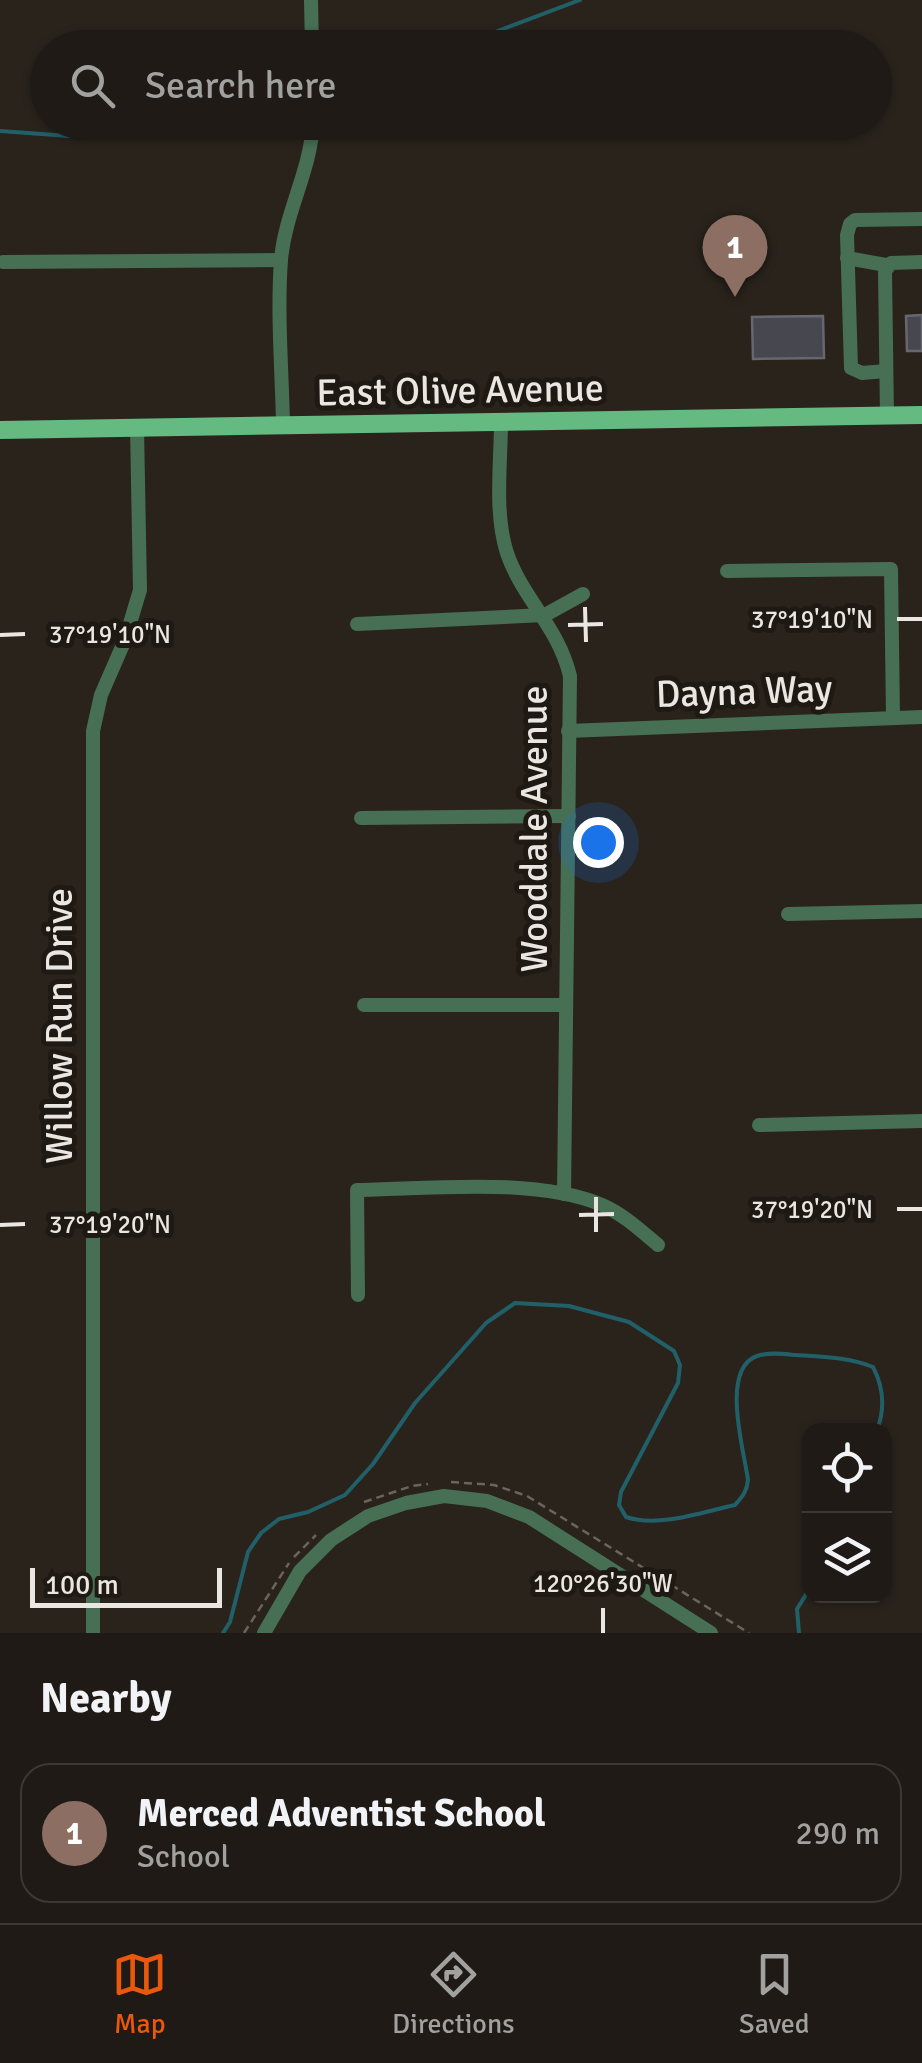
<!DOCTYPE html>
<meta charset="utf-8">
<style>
body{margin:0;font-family:Signika,sans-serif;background:#2c2722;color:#f1f3f6}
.controls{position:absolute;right:30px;bottom:30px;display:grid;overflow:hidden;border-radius:20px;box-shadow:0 2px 8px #0004}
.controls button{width:90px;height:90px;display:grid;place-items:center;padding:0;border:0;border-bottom:2px solid #3c3834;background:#1f1a15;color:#f1f3f6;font:50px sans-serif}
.scale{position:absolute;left:30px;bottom:25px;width:192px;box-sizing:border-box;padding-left:10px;border:5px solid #eae6e2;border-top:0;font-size:28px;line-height:35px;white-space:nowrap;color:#eae6e2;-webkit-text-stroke:8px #1f1913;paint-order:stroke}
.you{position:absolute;left:598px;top:842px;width:35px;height:35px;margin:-25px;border:8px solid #fff;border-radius:50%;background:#1a73e8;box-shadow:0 0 0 15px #1a73e833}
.badge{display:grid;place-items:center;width:65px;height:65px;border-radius:50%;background:#ea580c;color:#fff;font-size:32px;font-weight:700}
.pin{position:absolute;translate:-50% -82px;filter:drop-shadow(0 2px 5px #0008)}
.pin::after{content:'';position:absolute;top:52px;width:35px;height:30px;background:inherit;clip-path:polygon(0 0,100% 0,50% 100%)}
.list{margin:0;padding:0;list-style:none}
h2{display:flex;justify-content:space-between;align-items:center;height:130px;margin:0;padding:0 40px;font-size:42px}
h2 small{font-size:32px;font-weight:400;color:#a1a1a0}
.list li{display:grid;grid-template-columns:65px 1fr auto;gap:30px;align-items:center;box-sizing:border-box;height:140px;margin:0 20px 20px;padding:0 20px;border:2px solid #3c3834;border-radius:30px}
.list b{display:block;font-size:38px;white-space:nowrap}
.list p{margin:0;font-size:32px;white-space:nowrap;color:#a1a1a0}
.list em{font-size:32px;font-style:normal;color:#a1a1a0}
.icon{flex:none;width:55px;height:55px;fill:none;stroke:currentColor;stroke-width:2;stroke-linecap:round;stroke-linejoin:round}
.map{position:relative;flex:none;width:922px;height:1633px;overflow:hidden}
.search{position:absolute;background:#1f1a15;box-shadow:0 2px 8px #0004;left:30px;right:30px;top:30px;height:110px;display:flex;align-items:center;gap:25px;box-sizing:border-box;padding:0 35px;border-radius:55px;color:#a1a1a0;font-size:38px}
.sheet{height:290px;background:#1f1a15}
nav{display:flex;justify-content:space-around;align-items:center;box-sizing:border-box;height:140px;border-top:2px solid #3c3834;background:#1f1a15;font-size:28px;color:#a1a1a0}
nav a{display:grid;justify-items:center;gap:5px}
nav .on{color:#ea580c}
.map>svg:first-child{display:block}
</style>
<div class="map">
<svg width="922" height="1633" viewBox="0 0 922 1633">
<rect width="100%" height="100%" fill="#29231c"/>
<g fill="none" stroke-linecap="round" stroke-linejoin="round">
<!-- stream -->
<g stroke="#216068" stroke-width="4">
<path d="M453,48L580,0"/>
<path d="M0,131L69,136L156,122"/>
<path d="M223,1633L230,1622L248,1552L261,1533L279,1519L308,1512L345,1495L373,1464L415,1403L486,1323L515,1303L569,1306L629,1322L674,1351L680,1365L678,1383L621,1492L619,1505L626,1517C659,1528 702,1512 735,1505C743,1496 747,1491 748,1480C744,1450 720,1369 757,1356C769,1352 784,1354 796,1355C823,1357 848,1357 873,1367C884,1388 885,1409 877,1430"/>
<path d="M799,1633L797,1609L810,1588"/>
</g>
</g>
<!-- building -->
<g fill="#47474f" stroke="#676770" stroke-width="2.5">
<path d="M922,315V351H907L906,316Z"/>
<path d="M823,316L824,358L753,359L752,317Z"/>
</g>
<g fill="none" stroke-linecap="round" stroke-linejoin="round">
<!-- path -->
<g stroke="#69645e" stroke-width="2.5" stroke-dasharray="8 5" stroke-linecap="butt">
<path d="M451,1482L494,1485L527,1496L749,1633"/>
<path d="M364,1502L412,1486L428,1484"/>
<path d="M294,1557L316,1535"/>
<path d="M244,1633L289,1563"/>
</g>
<!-- minor -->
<g stroke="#476f53" stroke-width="14">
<path d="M311,0L312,48"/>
<path d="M847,258L886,265"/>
<path d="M3,262L281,260"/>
<path d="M886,371L862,373L851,368L847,235L850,224L855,220L922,219"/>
<path d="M887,416L885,271L891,263L922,262"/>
<path d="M501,421C501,463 494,513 507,553C522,598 558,626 570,676L564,1194"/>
<path d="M283,425C282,371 277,314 281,260C285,212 311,171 313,122"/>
<path d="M727,571L891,569L893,717"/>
<path d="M357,624L545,615L583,594"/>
<path d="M568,731L922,717"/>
<path d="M361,818L569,816"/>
<path d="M788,914L922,911"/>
<path d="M364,1005H566"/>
<path d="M759,1125L922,1121"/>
<path d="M358,1295L357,1190C428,1189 536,1177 602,1205C623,1214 640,1230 658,1245"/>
<path d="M93,1633V731L101,695L125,640L140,590L137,427"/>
<path d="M264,1633L300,1571L331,1540L368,1516L406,1503L444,1496L487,1501L529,1517L711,1633"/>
</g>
<!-- major -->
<path stroke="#64ba80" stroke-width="18" d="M0,430L922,415"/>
</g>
<!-- ticks -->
<path fill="none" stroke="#eae6e2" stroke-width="4" d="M585,607L586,642M897,619H922M568,625L603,624M0,635L25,634M596,1197V1232M897,1209H922M579,1215L614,1214M0,1225L25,1224M603,1608V1633"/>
<g text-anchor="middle" stroke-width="10" stroke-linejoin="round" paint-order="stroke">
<!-- street labels -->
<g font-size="38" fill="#eae6e2" stroke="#1f1913">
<text transform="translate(460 390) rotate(-1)" y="13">East Olive Avenue</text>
<text transform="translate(744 691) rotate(-2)" y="13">Dayna Way</text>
<text transform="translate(534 829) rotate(-90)" y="13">Wooddale Avenue</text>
<text transform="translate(59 1026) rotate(-90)" y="13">Willow Run Drive</text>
</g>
</g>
<g font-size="25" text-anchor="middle" fill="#eae6e2" stroke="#1f1913" stroke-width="10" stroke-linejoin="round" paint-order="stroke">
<text x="812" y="628">37°19'10"N</text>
<text x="110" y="643">37°19'10"N</text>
<text x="812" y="1218">37°19'20"N</text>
<text x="110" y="1233">37°19'20"N</text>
<text x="603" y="1592">120°26'30"W</text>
</g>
</svg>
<div class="controls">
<button><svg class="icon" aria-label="locate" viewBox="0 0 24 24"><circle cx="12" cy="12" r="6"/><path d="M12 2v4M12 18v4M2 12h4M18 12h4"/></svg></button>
<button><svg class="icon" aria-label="layers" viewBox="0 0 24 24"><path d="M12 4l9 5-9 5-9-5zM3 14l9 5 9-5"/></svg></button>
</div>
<div class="scale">100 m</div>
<div class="you"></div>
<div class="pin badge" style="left:735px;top:297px;background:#8d6e63">1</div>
<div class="search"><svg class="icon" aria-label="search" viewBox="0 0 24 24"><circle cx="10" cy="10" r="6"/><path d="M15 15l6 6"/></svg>Search here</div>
</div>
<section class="sheet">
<h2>Nearby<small></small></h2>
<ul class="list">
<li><span class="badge" style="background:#8d6e63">1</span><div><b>Merced Adventist School</b><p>School</p></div><em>290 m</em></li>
</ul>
</section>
<nav>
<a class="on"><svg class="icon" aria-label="map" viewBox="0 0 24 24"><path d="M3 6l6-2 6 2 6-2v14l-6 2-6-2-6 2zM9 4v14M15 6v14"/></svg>Map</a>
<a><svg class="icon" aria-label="directions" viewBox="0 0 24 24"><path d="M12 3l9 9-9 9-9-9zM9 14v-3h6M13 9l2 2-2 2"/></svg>Directions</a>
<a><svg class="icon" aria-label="saved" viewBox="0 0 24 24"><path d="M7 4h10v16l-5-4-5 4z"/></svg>Saved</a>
</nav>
